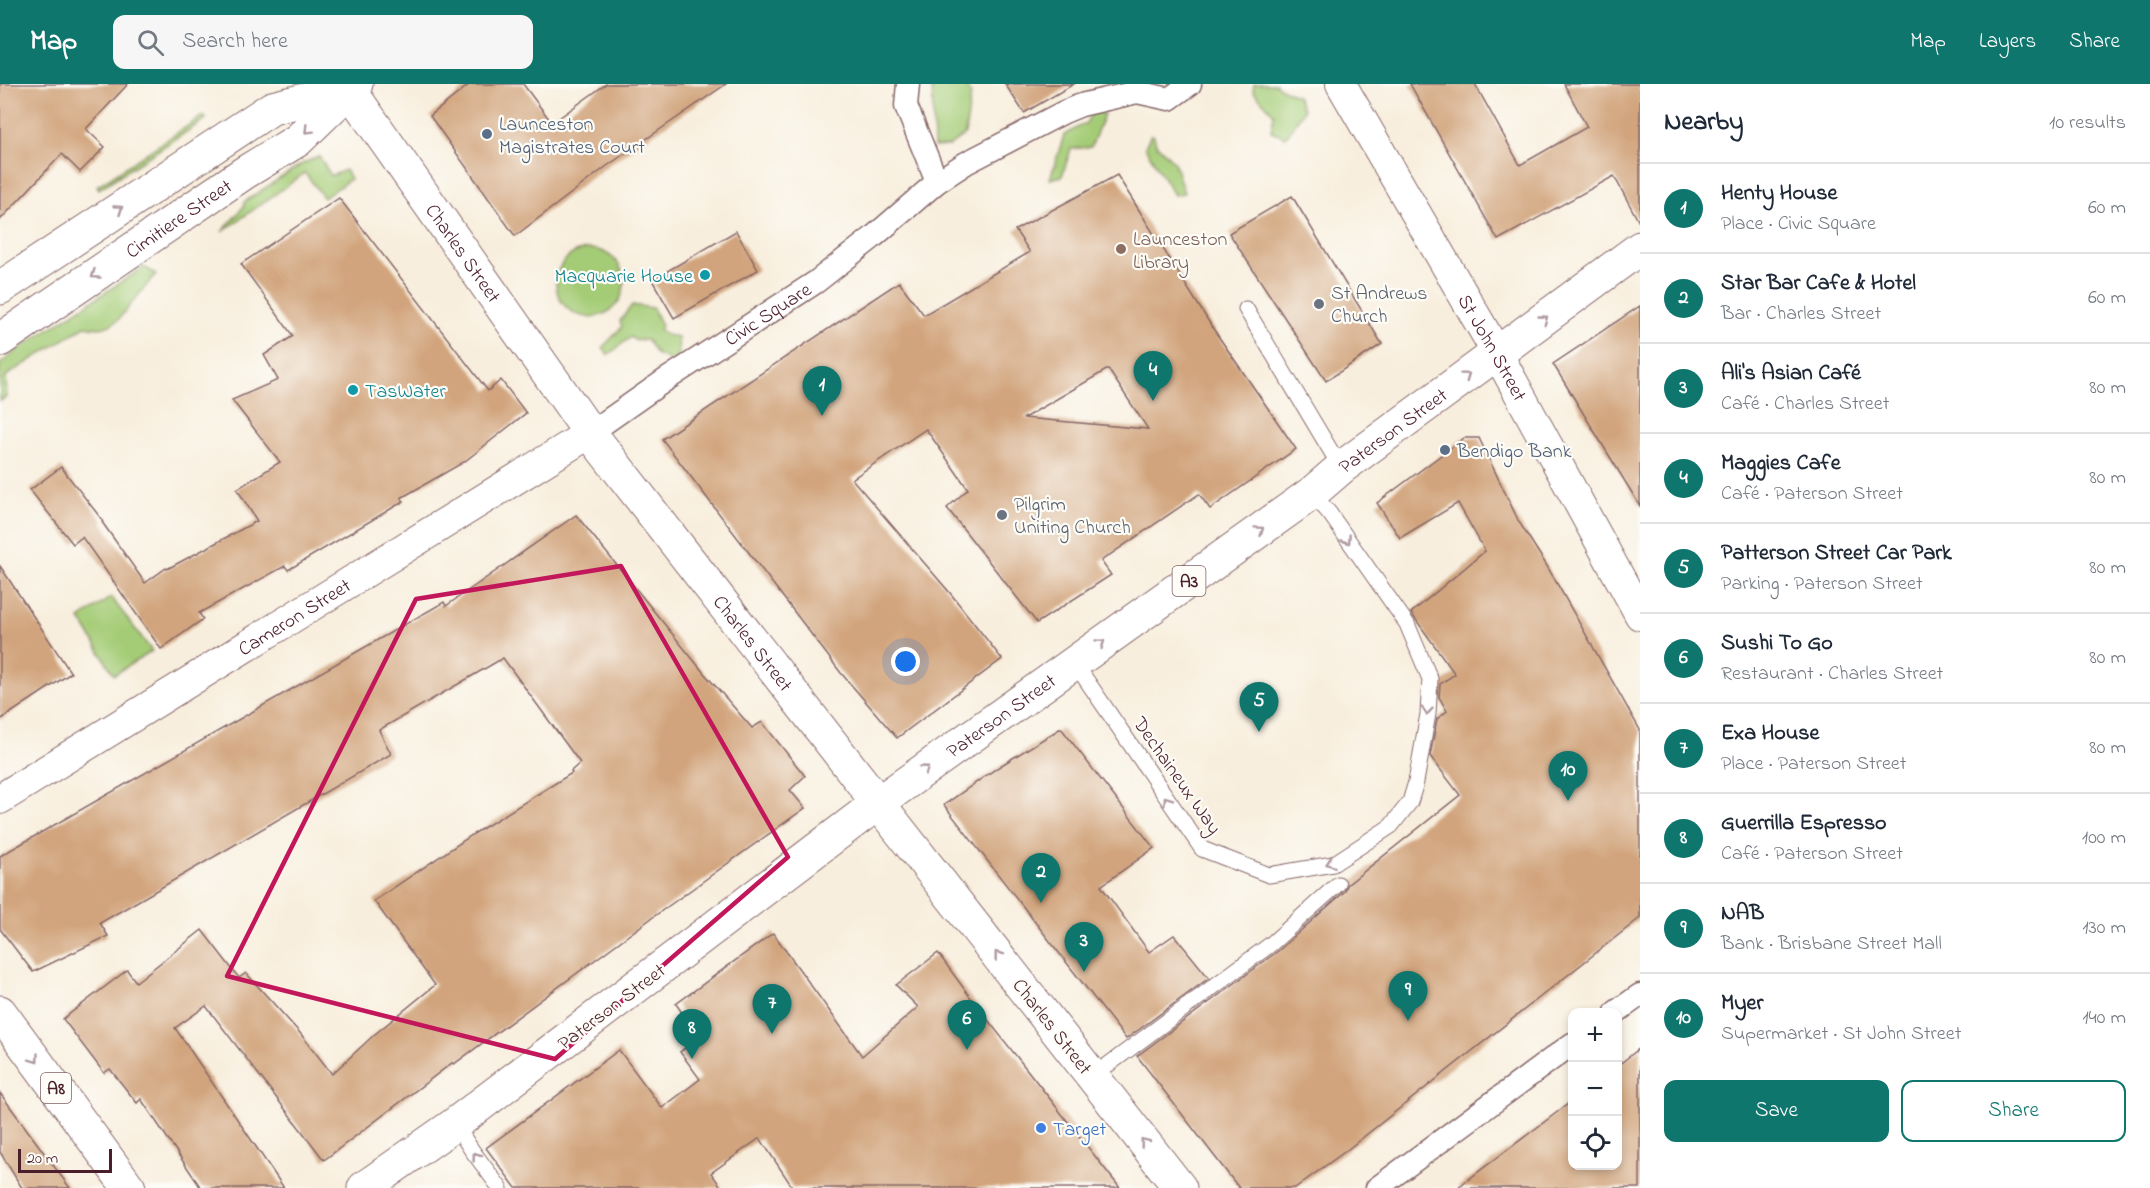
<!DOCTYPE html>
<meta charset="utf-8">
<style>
body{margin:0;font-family:"Indie Flower",sans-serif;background:#f6f6f7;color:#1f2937}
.controls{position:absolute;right:18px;bottom:18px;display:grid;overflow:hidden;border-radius:12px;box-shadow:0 3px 9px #0003}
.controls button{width:54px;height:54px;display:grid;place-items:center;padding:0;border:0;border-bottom:2px solid #e0e1e3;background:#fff;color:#1f2937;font:30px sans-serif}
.scale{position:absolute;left:18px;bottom:15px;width:94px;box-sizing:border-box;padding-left:6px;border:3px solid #4a1f2b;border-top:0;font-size:16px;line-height:21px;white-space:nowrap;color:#4a1f2b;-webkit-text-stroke:4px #fdfcf7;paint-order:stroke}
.you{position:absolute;left:906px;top:578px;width:21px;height:21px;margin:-15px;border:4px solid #fff;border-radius:50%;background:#1a73e8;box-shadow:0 0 0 9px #1a73e833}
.badge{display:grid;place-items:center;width:39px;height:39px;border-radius:50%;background:#0f766e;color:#fff;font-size:20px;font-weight:700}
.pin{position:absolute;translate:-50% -50px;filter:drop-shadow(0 2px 3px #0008)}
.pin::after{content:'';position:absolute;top:32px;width:21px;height:18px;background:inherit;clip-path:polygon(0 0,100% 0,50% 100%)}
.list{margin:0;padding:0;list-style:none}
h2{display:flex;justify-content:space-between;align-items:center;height:78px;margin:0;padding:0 24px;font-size:26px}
h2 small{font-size:20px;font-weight:400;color:#747a83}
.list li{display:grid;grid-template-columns:39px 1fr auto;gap:18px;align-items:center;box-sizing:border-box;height:90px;padding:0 24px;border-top:2px solid #e0e1e3}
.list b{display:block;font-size:22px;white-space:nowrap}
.list p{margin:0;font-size:20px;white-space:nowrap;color:#747a83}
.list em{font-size:20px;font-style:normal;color:#747a83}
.actions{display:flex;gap:12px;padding:18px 24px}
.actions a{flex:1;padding:14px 0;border:2px solid #0f766e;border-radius:12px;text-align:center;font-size:21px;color:#0f766e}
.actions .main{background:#0f766e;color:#fff}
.icon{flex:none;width:33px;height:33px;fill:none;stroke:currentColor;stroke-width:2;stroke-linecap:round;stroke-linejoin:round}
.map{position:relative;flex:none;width:1640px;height:1104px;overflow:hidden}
header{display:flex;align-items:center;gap:36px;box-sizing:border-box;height:84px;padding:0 30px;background:#0f766e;color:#fff}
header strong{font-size:28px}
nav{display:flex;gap:33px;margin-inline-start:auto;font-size:21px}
.search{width:420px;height:54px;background:#f6f6f7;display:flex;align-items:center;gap:15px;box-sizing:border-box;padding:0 21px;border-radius:12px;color:#747a83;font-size:22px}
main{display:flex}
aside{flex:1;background:#fff}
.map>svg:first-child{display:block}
</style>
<header>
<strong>Map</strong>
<div class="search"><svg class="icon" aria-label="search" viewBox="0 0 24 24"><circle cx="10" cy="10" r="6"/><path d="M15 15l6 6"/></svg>Search here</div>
<nav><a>Map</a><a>Layers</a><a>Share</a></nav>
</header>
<main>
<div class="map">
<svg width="1640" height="1104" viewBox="0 0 1640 1104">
<rect width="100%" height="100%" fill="#fdfcf7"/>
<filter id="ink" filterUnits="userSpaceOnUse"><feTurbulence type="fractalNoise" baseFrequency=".0167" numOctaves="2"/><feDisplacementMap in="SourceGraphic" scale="12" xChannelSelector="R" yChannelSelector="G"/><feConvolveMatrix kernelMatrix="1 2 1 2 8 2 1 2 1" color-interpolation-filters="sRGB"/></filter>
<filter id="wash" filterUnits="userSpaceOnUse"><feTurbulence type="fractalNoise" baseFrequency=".008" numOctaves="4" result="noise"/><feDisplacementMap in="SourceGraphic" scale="24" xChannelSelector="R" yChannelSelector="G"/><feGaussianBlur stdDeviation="1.35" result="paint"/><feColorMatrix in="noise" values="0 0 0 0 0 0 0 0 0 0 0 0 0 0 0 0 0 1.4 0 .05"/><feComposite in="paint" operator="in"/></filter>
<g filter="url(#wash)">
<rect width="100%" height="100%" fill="#f8eedd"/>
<!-- green -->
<g fill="#a4cc76" stroke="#777650" stroke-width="1.5">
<path d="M932,0H964L971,10L965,50L950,62L934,63Z"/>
<path d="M1254,0H1276L1277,2L1297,12L1304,26L1286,53L1271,47L1274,30L1253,7Z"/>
<path d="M1094,25L1104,30L1091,63L1071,65L1062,92L1050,95L1064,51L1086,39Z"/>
<path d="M204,31L206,35L99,105L97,102Z"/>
<path d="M1151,50L1154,52L1156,60L1174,78L1184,109L1174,111L1145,63Z"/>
<path d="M319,72L331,92L345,86L350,95L324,114L305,89L222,148L244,122V118L300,81Z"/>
<circle cx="590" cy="199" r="34"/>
<path d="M144,183L156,190L118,236C106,245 99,245 85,242L6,292L7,313L0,317V280L24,261Z"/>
<path d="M632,221L653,224L661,242L659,245L666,251L678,253L679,271L671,277L656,270L647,256H634L631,253L608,271L603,263L622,243L620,237Z"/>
<path d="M111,513L152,567L114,591L80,535Z"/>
</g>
<g id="blocks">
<!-- building -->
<g fill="#d1a47d" fill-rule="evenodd">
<path d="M0,0H128L86,45L105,63L80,88L62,70L0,136Z"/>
<path d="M470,0H523L552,39L606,0H726L607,82L515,152L430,32Z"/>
<path d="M1005,0H1074L1024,29Z"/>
<path d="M1410,0H1475L1520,81L1587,43L1564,0H1640V140L1614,92L1498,156Z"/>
<path d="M1117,91L1214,246L1296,365L1210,425L1199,410L1101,477L1111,491L1037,539L947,424L968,405L926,345L852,395L951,510L1002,575L897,654L841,589L662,355L899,198L924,231L1030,168L1015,146ZM1108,285L1148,345L1024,334Z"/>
<path d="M1292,112L1382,260L1326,297L1229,149Z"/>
<path d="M339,114L488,307L501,296L526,329L464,378L401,414L404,417L288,486L285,482L199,529L203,535L161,565L82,453L73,460L30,406L61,383L103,437L102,438L145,499L166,484L167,485L257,437L237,405L280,378L232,316L278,296L264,271L293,252L241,180Z"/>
<path d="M736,147L758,186L674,234L652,196Z"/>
<path d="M1640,222V422L1553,280Z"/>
<path d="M1464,354H1479L1519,438L1547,482L1640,646V834L1347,1066L1295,1104H1239L1137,972L1278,867L1345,807L1347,801L1460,711L1430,672L1437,635L1447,627L1439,613L1440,600L1455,590L1411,529L1485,467L1458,419L1400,454L1377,419Z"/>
<path d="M576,431L704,589L752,644L762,638L805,692L790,706L805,724L649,836L454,980L452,979L324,1076L206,922L175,944L284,1104H201L141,1015L137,1019L110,985L104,989L63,935L127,886L136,898L202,846L239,894L246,889L300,949L332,990L375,950L435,901L374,817L475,749L572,689L571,687L580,679L503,574L379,646L391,670L100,839L108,852L33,888L0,845V772L444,518L446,522Z"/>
<path d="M0,482L71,589L0,636Z"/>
<path d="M1061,644L1154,764L1101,802L1149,868L1174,851L1209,894L1126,955L944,721L1000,682Z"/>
<path d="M773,849L862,972L918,923L896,901L938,869L973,917L1120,1104H793L760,1054L711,1089L722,1104H516L486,1064L619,966L662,1024L700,995L680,968L699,953L676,920Z"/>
<path d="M1640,964V1104H1457L1572,1017V1082H1617V982Z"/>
<path d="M0,1009L70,1104H22L0,1068Z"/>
</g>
</g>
</g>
<g filter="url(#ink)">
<use href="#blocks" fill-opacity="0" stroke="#876769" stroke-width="1.5"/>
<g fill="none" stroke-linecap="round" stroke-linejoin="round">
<!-- service casing -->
<g stroke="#876769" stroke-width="17">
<g id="service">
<path d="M1246,225L1341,384"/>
<path d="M1074,578L1202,765L1269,791L1333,780L1391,742L1410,718L1416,698L1428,630L1430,595L1407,540L1330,430L1312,409"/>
<path d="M1093,992L1271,860L1338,800"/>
<path d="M455,1040L471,1065L500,1104"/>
</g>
</g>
<!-- pedestrian casing -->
<g stroke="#876769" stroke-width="25">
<g id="pedestrian">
<path d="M908,0L906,22L937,98"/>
<path id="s1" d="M590,349L664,297L816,198L872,154L937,98L966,79L1064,28L1081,21L1137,8L1169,15L1190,0"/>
<path d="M1616,928L1640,911"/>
<path d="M1377,1104L1572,960"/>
</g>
</g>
<!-- minor casing -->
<g stroke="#876769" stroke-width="32">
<g id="minor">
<path id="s2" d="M1341,0L1497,269L1640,531"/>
<path id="s3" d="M0,715L590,349"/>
</g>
</g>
<!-- tertiary casing -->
<g stroke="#876769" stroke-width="35">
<g id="tertiary">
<path id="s4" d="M349,5L590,349L878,719L455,1040L364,1104"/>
</g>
</g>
<!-- secondary casing -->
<g stroke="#876769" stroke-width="35">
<g id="secondary">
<path d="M0,204L272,24L349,5"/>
<path id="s5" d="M0,256L244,89L298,56L356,0"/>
</g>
</g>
<!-- trunk casing -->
<g stroke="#876769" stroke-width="35">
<g id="trunk">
<path d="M0,928L129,1104"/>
<path id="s6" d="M1180,1104L878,719L1312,409L1341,384L1640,164"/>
</g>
</g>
<!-- service -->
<use href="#service" stroke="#fff" stroke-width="15"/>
<!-- pedestrian -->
<use href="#pedestrian" stroke="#fff" stroke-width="22"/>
<!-- minor -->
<use href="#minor" stroke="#fff" stroke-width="30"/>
<!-- tertiary -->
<use href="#tertiary" stroke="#fff" stroke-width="33"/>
<!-- secondary -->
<use href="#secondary" stroke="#fff" stroke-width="33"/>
<!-- trunk -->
<use href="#trunk" stroke="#fff" stroke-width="33"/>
</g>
<!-- one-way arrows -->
<defs><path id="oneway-chevron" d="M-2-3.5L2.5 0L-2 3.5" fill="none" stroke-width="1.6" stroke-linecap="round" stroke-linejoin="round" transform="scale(1.5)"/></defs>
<g stroke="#ae9aa0">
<use href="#oneway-chevron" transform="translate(308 46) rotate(135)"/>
<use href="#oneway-chevron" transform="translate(119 125) rotate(-34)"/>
<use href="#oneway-chevron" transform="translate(95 191) rotate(146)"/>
<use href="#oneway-chevron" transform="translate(1544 235) rotate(-36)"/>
<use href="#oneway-chevron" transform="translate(1466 292) rotate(-37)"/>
<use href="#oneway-chevron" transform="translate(1260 446) rotate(-35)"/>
<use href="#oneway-chevron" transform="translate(1347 456) rotate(56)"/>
<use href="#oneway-chevron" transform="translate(1101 559) rotate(-35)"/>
<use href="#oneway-chevron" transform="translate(1427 627) rotate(96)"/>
<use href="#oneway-chevron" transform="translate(925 685) rotate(-36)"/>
<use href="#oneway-chevron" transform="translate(1167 716) rotate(-125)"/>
<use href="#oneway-chevron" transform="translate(1330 779) rotate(161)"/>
<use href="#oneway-chevron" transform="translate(998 871) rotate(-128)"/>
<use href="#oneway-chevron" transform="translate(35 975) rotate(54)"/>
<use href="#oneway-chevron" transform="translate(1144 1058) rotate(-128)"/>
<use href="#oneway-chevron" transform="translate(476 1072) rotate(-127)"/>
</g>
</g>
<!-- marked area -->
<path fill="none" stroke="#c2185b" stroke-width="4.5" stroke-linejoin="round" d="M621,482L788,773L555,975L227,892L416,515Z"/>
<!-- markers -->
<g fill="#5c6f8a" stroke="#fdfcf7" stroke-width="2">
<circle cx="487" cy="50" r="6"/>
<circle cx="1445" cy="366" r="6"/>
</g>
<circle fill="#8d6e63" stroke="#fdfcf7" stroke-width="2" cx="1121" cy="165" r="6"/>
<g fill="#0f9aa8" stroke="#fdfcf7" stroke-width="2">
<circle cx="705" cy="191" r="6"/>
<circle cx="353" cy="306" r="6"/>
</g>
<g fill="#6b7280" stroke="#fdfcf7" stroke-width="2">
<circle cx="1319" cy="220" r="6"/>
<circle cx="1002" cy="431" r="6"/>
</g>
<circle fill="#3f7fe0" stroke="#fdfcf7" stroke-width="2" cx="1041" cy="1044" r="6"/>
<g text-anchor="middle" stroke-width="4.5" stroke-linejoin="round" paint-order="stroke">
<!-- shield labels -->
<g fill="#fdfcf7" stroke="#806168" stroke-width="1.5">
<rect x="1172.5" y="482" width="33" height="30" rx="4.5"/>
<rect x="41" y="989" width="30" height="30" rx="4.5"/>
</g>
<g font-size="18" font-weight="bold" fill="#4a1f2b">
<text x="1189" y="503">A3</text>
<text x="56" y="1010">A8</text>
</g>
<!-- service labels -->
<g font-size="20" fill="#4e5e75" stroke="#fdfcf7" text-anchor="start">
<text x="499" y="46">Launceston<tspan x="499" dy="23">Magistrates Court</tspan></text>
<text x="1457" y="373">Bendigo Bank</text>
</g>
<!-- street labels -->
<g font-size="20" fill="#4a1f2b" stroke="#fdfcf7">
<text dy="7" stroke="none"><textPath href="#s5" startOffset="216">Cimitiere Street</textPath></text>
<text dy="7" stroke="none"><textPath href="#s4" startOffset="200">Charles Street</textPath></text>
<text dy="7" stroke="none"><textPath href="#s1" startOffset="214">Civic Square</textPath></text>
<text dy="7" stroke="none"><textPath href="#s2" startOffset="304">St John Street</textPath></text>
<text dy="7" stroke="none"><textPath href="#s6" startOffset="1125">Paterson Street</textPath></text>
<text dy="7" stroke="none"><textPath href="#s3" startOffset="346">Cameron Street</textPath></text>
<text dy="7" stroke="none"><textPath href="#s4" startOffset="686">Charles Street</textPath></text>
<text dy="7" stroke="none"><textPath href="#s6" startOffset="640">Paterson Street</textPath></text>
<text transform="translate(1178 691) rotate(55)" y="7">Dechaineux Way</text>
<text transform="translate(611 922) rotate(-37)" y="7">Paterson Street</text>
<text transform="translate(1053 942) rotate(52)" y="7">Charles Street</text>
</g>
<!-- education labels -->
<g font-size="20" fill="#785e54" stroke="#fdfcf7" text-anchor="start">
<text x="1133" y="161">Launceston<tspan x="1133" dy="23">Library</tspan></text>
</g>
<!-- culture labels -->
<g font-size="20" fill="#0d838f" stroke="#fdfcf7" text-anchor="end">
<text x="693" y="198">Macquarie House</text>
<text x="365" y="313" text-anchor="start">TasWater</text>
</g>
<!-- worship labels -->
<g font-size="20" fill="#5b616d" stroke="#fdfcf7" text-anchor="start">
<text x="1331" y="215">St Andrews<tspan x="1331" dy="23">Church</tspan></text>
<text x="1014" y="426">Pilgrim<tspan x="1014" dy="23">Uniting Church</tspan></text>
</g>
<!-- shop labels -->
<g font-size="20" fill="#366cbe" stroke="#fdfcf7" text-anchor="start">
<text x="1053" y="1051">Target</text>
</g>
</g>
</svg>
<div class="controls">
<button>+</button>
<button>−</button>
<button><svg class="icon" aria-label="locate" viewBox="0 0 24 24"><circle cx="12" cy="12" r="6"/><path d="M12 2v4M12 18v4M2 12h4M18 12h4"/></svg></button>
</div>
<div class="scale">20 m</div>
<div class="you"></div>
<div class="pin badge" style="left:822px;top:332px">1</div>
<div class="pin badge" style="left:1041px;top:819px">2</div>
<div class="pin badge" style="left:1084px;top:888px">3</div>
<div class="pin badge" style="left:1153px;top:317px">4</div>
<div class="pin badge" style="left:1259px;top:648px">5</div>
<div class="pin badge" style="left:967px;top:966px">6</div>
<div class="pin badge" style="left:772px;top:950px">7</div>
<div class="pin badge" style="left:692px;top:975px">8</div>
<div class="pin badge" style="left:1408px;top:937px">9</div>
<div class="pin badge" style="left:1568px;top:717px">10</div>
</div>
<aside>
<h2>Nearby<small>10 results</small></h2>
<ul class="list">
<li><span class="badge">1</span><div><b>Henty House</b><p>Place · Civic Square</p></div><em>60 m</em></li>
<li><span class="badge">2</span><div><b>Star Bar Cafe &amp; Hotel</b><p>Bar · Charles Street</p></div><em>60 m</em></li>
<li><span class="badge">3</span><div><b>Ali's Asian Café</b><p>Café · Charles Street</p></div><em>80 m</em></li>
<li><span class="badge">4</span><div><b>Maggies Cafe</b><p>Café · Paterson Street</p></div><em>80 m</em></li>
<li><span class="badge">5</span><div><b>Patterson Street Car Park</b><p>Parking · Paterson Street</p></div><em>80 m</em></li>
<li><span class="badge">6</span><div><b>Sushi To Go</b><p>Restaurant · Charles Street</p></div><em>80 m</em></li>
<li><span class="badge">7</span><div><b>Exa House</b><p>Place · Paterson Street</p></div><em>80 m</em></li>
<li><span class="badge">8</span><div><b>Guerrilla Espresso</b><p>Café · Paterson Street</p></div><em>100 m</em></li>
<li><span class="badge">9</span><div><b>NAB</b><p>Bank · Brisbane Street Mall</p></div><em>130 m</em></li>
<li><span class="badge">10</span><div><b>Myer</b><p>Supermarket · St John Street</p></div><em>140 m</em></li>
</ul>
<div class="actions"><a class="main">Save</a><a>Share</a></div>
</aside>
</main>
